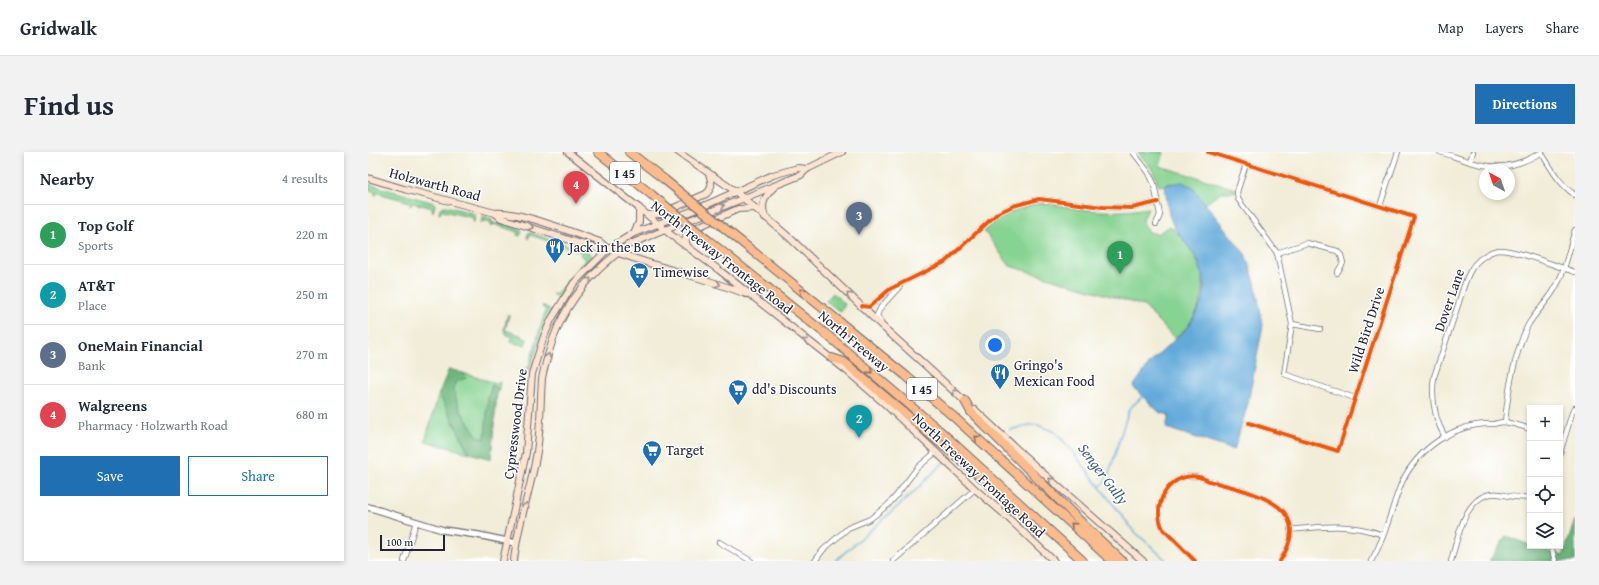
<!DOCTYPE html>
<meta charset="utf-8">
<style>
body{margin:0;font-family:"Gentium Book Plus",serif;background:#f2f2f3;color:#1f2937}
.controls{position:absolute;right:12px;bottom:12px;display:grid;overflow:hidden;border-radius:0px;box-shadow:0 2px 6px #0003}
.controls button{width:36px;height:36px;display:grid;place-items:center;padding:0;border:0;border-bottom:1px solid #e0e1e3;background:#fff;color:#1f2937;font:20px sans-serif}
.compass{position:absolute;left:1111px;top:12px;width:36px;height:36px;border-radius:50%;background:#fff;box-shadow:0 2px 6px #0003;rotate:320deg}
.scale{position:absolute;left:12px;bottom:10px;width:65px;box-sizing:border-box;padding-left:4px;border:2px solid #22223b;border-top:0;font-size:11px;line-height:14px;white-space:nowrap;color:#22223b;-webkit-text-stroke:3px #fff;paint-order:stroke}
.you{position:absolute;left:627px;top:193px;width:14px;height:14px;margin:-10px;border:3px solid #fff;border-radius:50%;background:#1a73e8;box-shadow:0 0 0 6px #1a73e833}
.badge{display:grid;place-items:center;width:26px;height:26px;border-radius:50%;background:#1f6fb2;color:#fff;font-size:13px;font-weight:700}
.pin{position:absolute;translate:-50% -33px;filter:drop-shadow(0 1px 2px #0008)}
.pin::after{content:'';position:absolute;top:21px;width:14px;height:12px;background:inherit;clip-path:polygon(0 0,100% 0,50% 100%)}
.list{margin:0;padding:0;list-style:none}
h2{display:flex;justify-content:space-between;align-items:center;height:52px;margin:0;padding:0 16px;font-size:17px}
h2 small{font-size:13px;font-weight:400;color:#747a83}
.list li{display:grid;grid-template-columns:26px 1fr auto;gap:12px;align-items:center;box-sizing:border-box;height:60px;padding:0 16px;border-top:1px solid #e0e1e3}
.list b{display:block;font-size:15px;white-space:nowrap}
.list p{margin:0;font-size:13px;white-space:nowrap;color:#747a83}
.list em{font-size:13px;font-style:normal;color:#747a83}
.actions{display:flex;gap:8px;padding:12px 16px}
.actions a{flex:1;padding:9px 0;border:1px solid #1f6fb2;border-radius:0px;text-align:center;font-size:14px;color:#1f6fb2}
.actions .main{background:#1f6fb2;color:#fff}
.icon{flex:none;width:22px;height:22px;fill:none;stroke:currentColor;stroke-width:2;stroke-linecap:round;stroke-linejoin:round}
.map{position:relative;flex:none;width:1207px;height:409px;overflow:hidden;border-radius:0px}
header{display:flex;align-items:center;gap:24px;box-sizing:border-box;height:56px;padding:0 20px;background:#fff;border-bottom:1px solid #e0e1e3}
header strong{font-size:19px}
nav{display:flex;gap:22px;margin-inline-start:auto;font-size:14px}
.intro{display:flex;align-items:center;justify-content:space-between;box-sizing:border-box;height:96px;padding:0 24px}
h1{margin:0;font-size:28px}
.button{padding:10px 18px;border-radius:0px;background:#1f6fb2;color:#fff;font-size:14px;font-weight:700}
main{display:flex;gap:24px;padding:0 24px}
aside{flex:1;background:#fff;border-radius:0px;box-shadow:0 2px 6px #0003}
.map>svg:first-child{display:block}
</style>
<header>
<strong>Gridwalk</strong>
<nav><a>Map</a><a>Layers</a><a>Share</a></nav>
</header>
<div class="intro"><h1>Find us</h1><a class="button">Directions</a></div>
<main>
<aside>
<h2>Nearby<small>4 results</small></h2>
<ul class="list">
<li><span class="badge" style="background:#2e9e5b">1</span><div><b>Top Golf</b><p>Sports</p></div><em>220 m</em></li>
<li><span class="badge" style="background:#0f9aa8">2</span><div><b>AT&amp;T</b><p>Place</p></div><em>250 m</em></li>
<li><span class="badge" style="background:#5c6f8a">3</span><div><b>OneMain Financial</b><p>Bank</p></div><em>270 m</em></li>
<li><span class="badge" style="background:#e0444e">4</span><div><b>Walgreens</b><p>Pharmacy · Holzwarth Road</p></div><em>680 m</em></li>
</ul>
<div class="actions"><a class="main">Save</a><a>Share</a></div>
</aside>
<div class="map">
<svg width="1207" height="409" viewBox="0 0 1207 409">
<rect width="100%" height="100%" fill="#fff"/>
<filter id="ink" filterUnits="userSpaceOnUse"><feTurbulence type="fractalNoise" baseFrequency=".025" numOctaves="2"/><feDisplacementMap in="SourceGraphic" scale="8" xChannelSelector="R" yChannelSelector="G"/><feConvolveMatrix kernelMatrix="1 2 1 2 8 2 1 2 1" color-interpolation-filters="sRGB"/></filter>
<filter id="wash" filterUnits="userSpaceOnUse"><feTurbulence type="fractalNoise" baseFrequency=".012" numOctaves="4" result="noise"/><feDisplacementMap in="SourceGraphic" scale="16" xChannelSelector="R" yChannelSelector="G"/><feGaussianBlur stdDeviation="0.9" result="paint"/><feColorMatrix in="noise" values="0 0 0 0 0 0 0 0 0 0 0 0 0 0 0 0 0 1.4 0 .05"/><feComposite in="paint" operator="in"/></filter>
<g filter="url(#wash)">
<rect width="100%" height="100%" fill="#f2edd8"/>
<!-- green -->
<g fill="#87d391" stroke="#547a66">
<path d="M770,0H796L792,14L868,37L867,40H854L837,52L824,35L804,31L791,34L785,19Z"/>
<path d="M0,32L66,51L67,53L65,60L64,59L65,56L45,51L42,54V50L10,41L7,44V40L0,37Z"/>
<path d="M672,51C692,52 711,58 731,59C747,60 764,59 780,56L775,68L776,74L781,80L789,82L802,74C827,98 846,126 828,160C825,165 823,170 820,174C816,179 811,182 806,186L776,154L642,114L616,79C633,63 650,56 672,51Z"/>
<path d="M77,54L108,62L106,70H105L106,66L75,59H73L72,62H71L72,56Z"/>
<path d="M116,64L124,67L123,70L131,73L132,69L152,77L154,79L152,84L149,83L150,80L126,72L123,75L124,71L114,69L113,72L114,66Z"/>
<path d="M161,80L220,100L224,104L223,109L205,129L193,145L190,146L184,142L187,143L217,108L212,103L213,100L162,83L160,87L159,84Z"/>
<path d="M465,141L477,152L473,160L458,149Z"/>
<path d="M174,154H176L183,158L184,161L171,190L162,218H157V216L160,217L178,157L175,156Z"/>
<path d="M140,162L141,163L137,178L155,184L154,186L159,187L157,193L144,191L141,188H144L145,185L139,183L136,177Z"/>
<path d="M95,221L130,232L131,229H132L131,237L124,233L120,247L117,287L110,285C100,270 83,249 87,230L97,226Z"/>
<path d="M71,241L101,301L57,289Z"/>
</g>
<!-- forest -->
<g fill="#6db57b" stroke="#486c5b">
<path d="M81,217L95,221L98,226L87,230C82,248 100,270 110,285L117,287L120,247L124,233L131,237L129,241L123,307L101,301L71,241Z"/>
<path d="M1207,368V409H1121L1138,384L1162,393V394H1166L1195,404Z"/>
</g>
<!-- water -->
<path fill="#64aada" stroke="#43668a" d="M814,30L824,35L877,102L887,130L895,173L880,251L866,298L798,276L801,263L791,260L765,235L782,211L821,174L834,150L836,141V128L830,108L806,75L801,63L797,33Z"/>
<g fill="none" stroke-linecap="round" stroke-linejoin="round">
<!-- stream -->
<g stroke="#64aada" stroke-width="1.5">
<path d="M642,278L661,273H670L687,280L701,295L765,378L799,409"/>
<path d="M732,334L739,328L761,257L775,244"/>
<path d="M467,409L543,343L575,311"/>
</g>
</g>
</g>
<g filter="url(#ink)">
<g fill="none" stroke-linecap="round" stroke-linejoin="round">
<!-- minor casing -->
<g stroke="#6b6972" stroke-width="6">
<g id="minor">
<path d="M765,0L781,21L786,32L792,63L788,72"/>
<path d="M840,0L1046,65L970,299L881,271"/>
<path d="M1072,0C1114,13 1132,25 1174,0"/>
<path d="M1173,0C1183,16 1191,32 1207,43"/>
<path d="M1102,9L1105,0"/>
<path d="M878,12L869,40L870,47L909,101L924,172L916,222L987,246"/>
<path d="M1022,24L1030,0"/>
<path d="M1012,54L1021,26"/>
<path d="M909,101L939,91L969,99L973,103L975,111L969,121"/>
<path d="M494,154L501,155L522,137L577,110L620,70L630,61L645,54L671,47L735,55L764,56L790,50"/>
<path d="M513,171L509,163L513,155L532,134"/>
<path d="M924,172L952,177"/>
<path d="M1137,270C1140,239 1146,204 1159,175C1166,161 1178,152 1186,138C1197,121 1201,97 1207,78"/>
<path d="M1077,285C1066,266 1063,247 1066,225C1074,201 1082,177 1090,153C1094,141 1097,126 1104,116C1109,108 1121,99 1131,98C1150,98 1187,114 1207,120"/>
<path d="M1192,301L1204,261L1207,256"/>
<path d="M922,378C957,374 982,371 1015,383"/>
<path d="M351,390L383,409"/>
<path d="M1183,394L1187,409"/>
<path d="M36,409L48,370"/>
<path d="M447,409L455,398L480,376L502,367L520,353L528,344L549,316L568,300"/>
<path d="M525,409L607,337"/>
<path d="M827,409L795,377C780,347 810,311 841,329C881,340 950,351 912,409"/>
<path d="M1003,409C1018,385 1023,356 1034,330C1050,297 1086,271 1124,272C1128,272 1131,270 1136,270C1145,271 1153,274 1162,277"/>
<path d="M1083,409C1090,386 1097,338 1131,342C1142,344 1151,347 1162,345"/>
</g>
</g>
<!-- tertiary casing -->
<g stroke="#6b6972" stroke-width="8">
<path id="tertiary" d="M0,355L75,378L110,383L148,391"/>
</g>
<!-- secondary casing -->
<g stroke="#6b6972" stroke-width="8">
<g id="secondary">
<path d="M200,0L271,56L303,83L351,118L479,219L517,252L607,337L635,361L686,409"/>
<path d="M310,0L367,39L422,86L515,175L600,252"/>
<path d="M0,26L36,37L127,61C150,58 208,82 232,90L240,97"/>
<path d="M127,61L133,66L220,94L230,97H240C285,115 333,124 378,142"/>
<path d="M280,63L292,62L338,42C345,36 344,30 341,22"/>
<path d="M397,65C392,52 397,44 406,35"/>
<path d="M266,81L271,70V56"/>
<path d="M320,95C316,89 317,83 323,78L370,57L387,56"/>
<path d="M607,258L667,314L775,409"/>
<path d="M135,409L158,301L164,222L175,187L183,168L206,131L240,97L266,81L329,57L405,23L430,16L439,17"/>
<path d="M146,409C149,374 162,340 168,305C173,280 172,253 174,227C175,219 178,211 180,203C192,157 221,121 260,93L433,23L439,17L474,0"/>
</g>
</g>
<!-- motorway casing -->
<g stroke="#6b6972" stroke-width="10">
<g id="motorway">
<path d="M230,0L284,43"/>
<path d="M261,0L297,28"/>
<path d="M355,75L537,223L587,266L744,409"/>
<path d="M341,89L464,187L571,278L715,409"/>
<path d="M464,206L476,210L660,365"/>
<path d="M597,249L603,260L721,378L754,409"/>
</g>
</g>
<!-- minor -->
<use href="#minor" stroke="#fff" stroke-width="4.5"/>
<!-- tertiary -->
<use href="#tertiary" stroke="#fff" stroke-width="5.5"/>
<!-- secondary -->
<use href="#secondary" stroke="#fde4d1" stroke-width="6"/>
<!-- motorway -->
<use href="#motorway" stroke="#fbbb8c" stroke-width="8"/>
<!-- motorway-bridge casing -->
<g stroke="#6b6972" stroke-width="10" stroke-linecap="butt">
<g id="motorway-bridge">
<path d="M297,28L355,75"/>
<path d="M284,43L341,89"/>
</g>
</g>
<!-- motorway-bridge -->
<use href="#motorway-bridge" stroke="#fbbb8c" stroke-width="8"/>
<!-- cycleway casing -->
<g stroke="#fff" stroke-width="6">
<g id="cycleway">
<path d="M840,0L1046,65L970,299L881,271"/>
<path d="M494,154L501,155L522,137L577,110L620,70L630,61L645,54L671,47L735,55L764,56L790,50"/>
<path d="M827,409L795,377C780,347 810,311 841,329C881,340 950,351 912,409"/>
</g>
</g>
<!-- cycleway -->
<use href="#cycleway" stroke="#e8590c" stroke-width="4"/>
</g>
<!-- one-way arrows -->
<defs><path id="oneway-chevron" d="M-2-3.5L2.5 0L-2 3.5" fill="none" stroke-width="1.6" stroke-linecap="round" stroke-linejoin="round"/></defs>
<g stroke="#9a8d8e">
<use href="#oneway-chevron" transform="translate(354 54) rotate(-23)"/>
<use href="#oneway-chevron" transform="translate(163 75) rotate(17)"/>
<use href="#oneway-chevron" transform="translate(221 128) rotate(-47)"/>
<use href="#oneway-chevron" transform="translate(350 132) rotate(16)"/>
<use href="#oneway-chevron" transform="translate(481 143) rotate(-136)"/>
<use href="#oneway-chevron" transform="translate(438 186) rotate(39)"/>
<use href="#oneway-chevron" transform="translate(180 204) rotate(-75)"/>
<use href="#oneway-chevron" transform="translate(587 240) rotate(-137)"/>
<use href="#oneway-chevron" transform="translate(683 328) rotate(-139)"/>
<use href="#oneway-chevron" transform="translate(158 353) rotate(-76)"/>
</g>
<g stroke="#8e6e64">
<use href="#oneway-chevron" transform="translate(434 139) rotate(-141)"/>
<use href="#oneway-chevron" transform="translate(502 219) rotate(40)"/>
<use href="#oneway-chevron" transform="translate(609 286) rotate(-138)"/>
<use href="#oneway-chevron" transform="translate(705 373) rotate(-138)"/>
</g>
</g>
<!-- icons -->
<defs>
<g id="restaurant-pin" transform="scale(1)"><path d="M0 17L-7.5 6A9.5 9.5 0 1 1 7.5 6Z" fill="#1f6fb2" stroke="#fff"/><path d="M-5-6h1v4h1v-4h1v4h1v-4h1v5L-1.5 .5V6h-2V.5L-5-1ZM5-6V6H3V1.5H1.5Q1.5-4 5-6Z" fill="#fff"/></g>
<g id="supermarket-pin" transform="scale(1)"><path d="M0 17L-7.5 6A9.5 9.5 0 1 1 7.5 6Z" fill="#1f6fb2" stroke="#fff"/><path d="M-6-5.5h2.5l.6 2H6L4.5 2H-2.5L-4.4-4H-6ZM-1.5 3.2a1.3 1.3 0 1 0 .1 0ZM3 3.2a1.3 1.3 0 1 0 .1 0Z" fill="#fff"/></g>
</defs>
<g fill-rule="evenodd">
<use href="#restaurant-pin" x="187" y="95"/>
<use href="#supermarket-pin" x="271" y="120"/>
<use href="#restaurant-pin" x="632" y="221"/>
<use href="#supermarket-pin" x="370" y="237"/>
<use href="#supermarket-pin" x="284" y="298"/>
</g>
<g text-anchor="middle" stroke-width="3" stroke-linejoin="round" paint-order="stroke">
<!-- shield labels -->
<g fill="#fff" stroke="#646476" stroke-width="1">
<rect x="242" y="10" width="30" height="22" rx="3"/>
<rect x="539" y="226" width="30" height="22" rx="3"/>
</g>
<g font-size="13" font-weight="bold" fill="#22223b">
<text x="257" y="26">I 45</text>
<text x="554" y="242">I 45</text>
</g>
<!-- street labels -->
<g font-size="14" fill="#22223b" stroke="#fff">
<text transform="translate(67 32) rotate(15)" y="5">Holzwarth Road</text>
<text transform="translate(354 105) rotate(38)" y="5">North Freeway Frontage Road</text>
<text transform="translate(1081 148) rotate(-71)" y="5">Dover Lane</text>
<text transform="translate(998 178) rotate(-72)" y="5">Wild Bird Drive</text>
<text transform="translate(486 189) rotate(40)" y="5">North Freeway</text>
<text transform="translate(147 272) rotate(-83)" y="5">Cypresswood Drive</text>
<text transform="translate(611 323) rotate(43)" y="5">North Freeway Frontage Road</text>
</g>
<!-- poi labels -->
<g font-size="14" fill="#22223b" stroke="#fff" text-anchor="start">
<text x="201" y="100">Jack in the Box</text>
<text x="285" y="125">Timewise</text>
<text x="646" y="218">Gringo's<tspan x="646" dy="16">Mexican Food</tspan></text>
<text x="384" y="242">dd's Discounts</text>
<text x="298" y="303">Target</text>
</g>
<!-- water labels -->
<g font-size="15" font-style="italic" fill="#405f83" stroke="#fff">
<text transform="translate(735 322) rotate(53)" y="5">Senger Gully</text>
</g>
</g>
</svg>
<div class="controls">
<button>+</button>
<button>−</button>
<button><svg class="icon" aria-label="locate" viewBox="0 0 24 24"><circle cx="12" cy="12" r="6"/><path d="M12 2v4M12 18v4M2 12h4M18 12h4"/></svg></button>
<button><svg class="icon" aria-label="layers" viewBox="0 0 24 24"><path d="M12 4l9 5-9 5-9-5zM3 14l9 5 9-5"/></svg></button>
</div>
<svg class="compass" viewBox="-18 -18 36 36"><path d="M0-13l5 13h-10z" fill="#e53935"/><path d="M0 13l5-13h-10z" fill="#747a83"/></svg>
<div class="scale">100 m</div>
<div class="you"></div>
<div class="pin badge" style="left:752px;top:122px;background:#2e9e5b">1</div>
<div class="pin badge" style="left:491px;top:286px;background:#0f9aa8">2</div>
<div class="pin badge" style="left:491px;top:83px;background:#5c6f8a">3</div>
<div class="pin badge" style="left:208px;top:52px;background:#e0444e">4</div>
</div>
</main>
